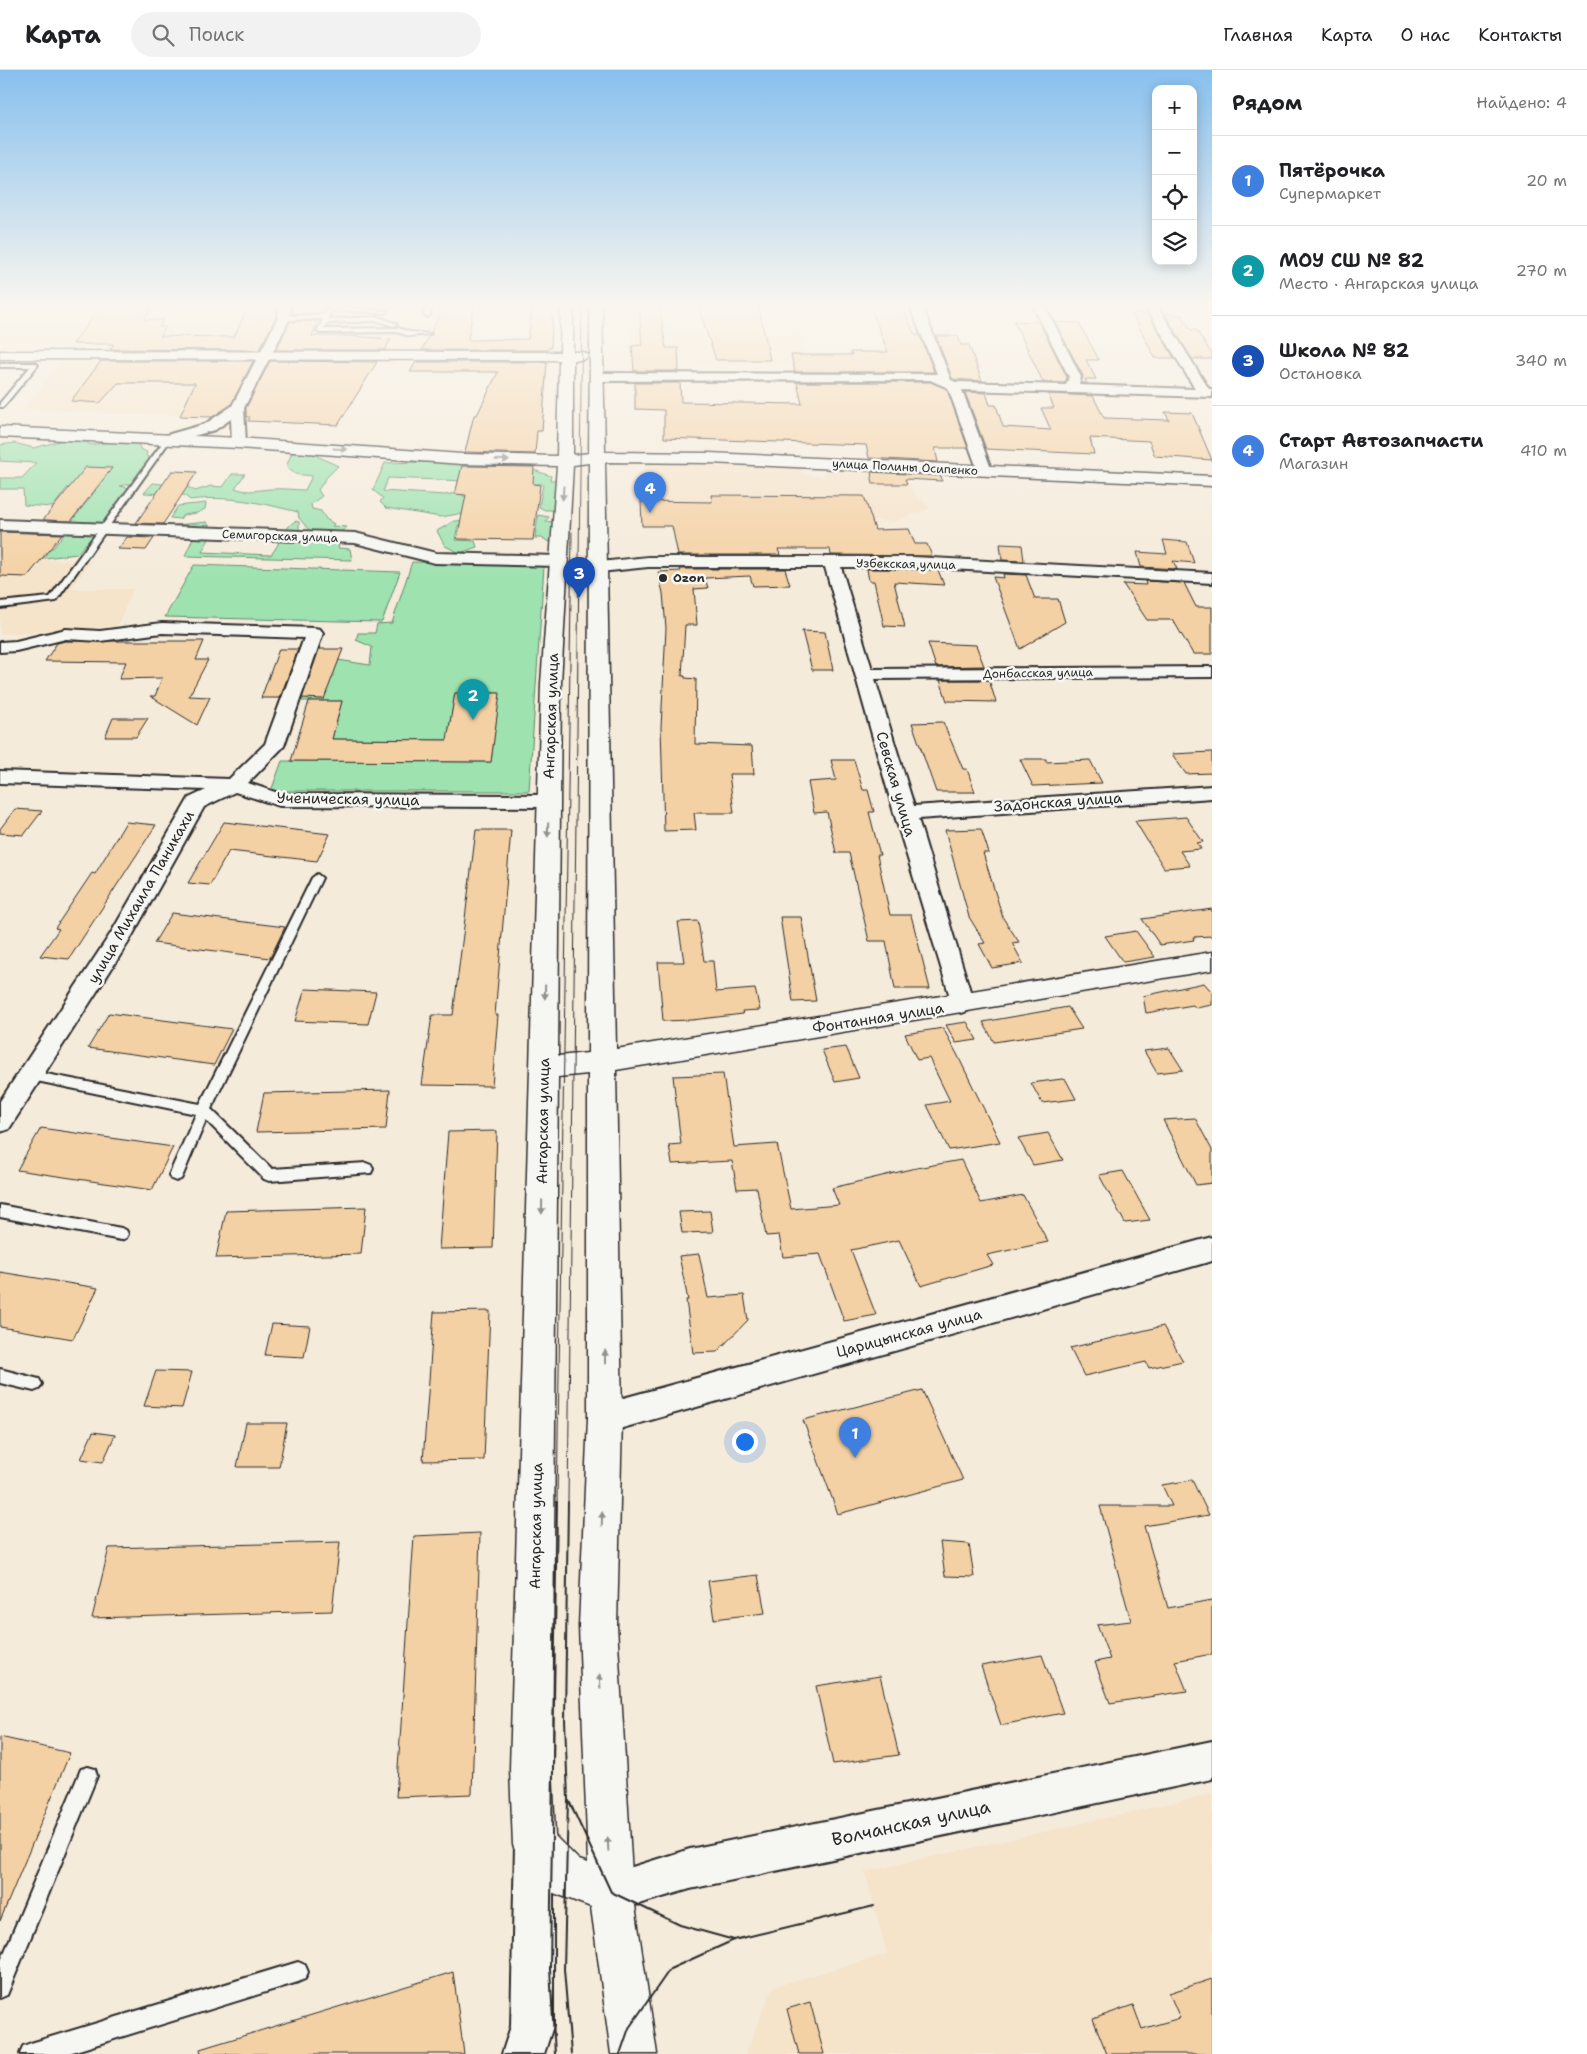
<!DOCTYPE html>
<html lang="ru">
<meta charset="utf-8">
<style>
body{margin:0;font-family:"Shantell Sans",sans-serif;background:#f2f2f2;color:#202124}
.controls{position:absolute;right:15px;top:15px;display:grid;overflow:hidden;border-radius:10px;box-shadow:0 2px 12px #0003}
.controls button{width:45px;height:45px;display:grid;place-items:center;padding:0;border:0;border-bottom:1px solid #e0e0e0;background:#fff;color:#202124;font:25px sans-serif}
.you{position:absolute;left:744px;top:1371px;width:18px;height:18px;margin:-12px;border:4px solid #fff;border-radius:50%;background:#1a73e8;box-shadow:0 0 0 8px #1a73e833}
.badge{display:grid;place-items:center;width:32px;height:32px;border-radius:50%;background:#d93025;color:#fff;font-size:16px;font-weight:700}
.pin{position:absolute;translate:-50% -41px;filter:drop-shadow(0 1px 2px #0008)}
.pin::after{content:'';position:absolute;top:26px;width:18px;height:15px;background:inherit;clip-path:polygon(0 0,100% 0,50% 100%)}
.list{margin:0;padding:0;list-style:none}
h2{display:flex;justify-content:space-between;align-items:center;height:65px;margin:0;padding:0 20px;font-size:21px}
h2 small{font-size:16px;font-weight:400;color:#757577}
.list li{display:grid;grid-template-columns:32px 1fr auto;gap:15px;align-items:center;box-sizing:border-box;height:90px;padding:0 20px;border-top:1px solid #e0e0e0}
.list b{display:block;font-size:19px;white-space:nowrap}
.list p{margin:0;font-size:16px;white-space:nowrap;color:#757577}
.list em{font-size:16px;font-style:normal;color:#757577}
.icon{flex:none;width:28px;height:28px;fill:none;stroke:currentColor;stroke-width:2;stroke-linecap:round;stroke-linejoin:round}
.map{position:relative;flex:none;width:1212px;height:1984px;overflow:hidden}
header{display:flex;align-items:center;gap:30px;box-sizing:border-box;height:70px;padding:0 25px;background:#fff;border-bottom:1px solid #e0e0e0}
header strong{font-size:24px}
nav{display:flex;gap:28px;margin-inline-start:auto;font-size:18px}
.search{width:350px;height:45px;background:#f2f2f2;display:flex;align-items:center;gap:12px;box-sizing:border-box;padding:0 18px;border-radius:28px;color:#757577;font-size:19px}
main{display:flex}
aside{flex:1;background:#fff}
.map>svg:first-child{display:block}
</style>
<header>
<strong>Карта</strong>
<div class="search"><svg class="icon" aria-label="search" viewBox="0 0 24 24"><circle cx="10" cy="10" r="6"/><path d="M15 15l6 6"/></svg>Поиск</div>
<nav><a>Главная</a><a>Карта</a><a>О нас</a><a>Контакты</a></nav>
</header>
<main>
<div class="map">
<svg width="1212" height="1984" viewBox="0 0 1212 1984">
<rect width="100%" height="100%" fill="#f5ebdb"/>
<filter id="ink" filterUnits="userSpaceOnUse"><feTurbulence type="fractalNoise" baseFrequency=".02" numOctaves="2"/><feDisplacementMap in="SourceGraphic" scale="10" xChannelSelector="R" yChannelSelector="G"/><feConvolveMatrix kernelMatrix="1 2 1 2 8 2 1 2 1" color-interpolation-filters="sRGB"/></filter>
<g filter="url(#ink)">
<!-- built -->
<g fill="#f5e3ca">
<path d="M305,234H481L476,254H469L448,279L415,278L418,280L416,283L368,284L370,278L284,277Z"/>
<path d="M630,234H675L678,263L803,264L807,295L632,293Z"/>
<path d="M31,235L100,237L271,236L255,267L184,277H0V236Z"/>
<path d="M62,291H191L208,347L23,339Z"/>
<path d="M645,393L802,398L803,404L823,407L825,400L941,403L942,411L905,409L913,423L930,438L893,452L641,431Z"/>
<path d="M0,488L92,491L70,519H133L117,556L0,564Z"/>
<path d="M1212,1724V1984H745L773,1917L887,1884L865,1802Z"/>
</g>
<!-- green -->
<g fill="#9de2af" stroke="#64866d">
<path d="M63,370L86,372L91,375L116,371L138,373L140,379L147,382L146,386L151,388L133,413L120,416L130,418L99,457L86,462L94,464L77,484L45,488L0,486V476L53,478L65,463L43,460L50,451H72L96,420L67,418L53,437L24,435L23,419H0V408H22L36,393L0,391V375L14,373L34,378Z"/>
<path d="M293,380L318,382L317,386L338,396L326,408L318,420L322,426L311,434L312,439L321,441L326,449L334,454L332,456L347,457L336,466L324,461H310L299,448L298,442C262,433 228,425 190,430L184,425L144,423L153,413L188,417L195,421L211,416L223,417L232,404H245L235,418C250,424 259,419 273,419C284,418 295,420 305,420L312,406L295,404L286,397Z"/>
<path d="M429,390L479,394L488,392L513,393L551,406L550,410H560L559,440H545L539,437L543,414L388,408L383,421L445,425L461,422L463,426L499,427L486,450L458,444L441,447L386,438L380,432L383,428L373,420L385,393L421,392Z"/>
<path d="M206,433L205,439L197,443L183,445L180,449L170,448L178,436Z"/>
<path d="M538,445L549,447L545,452L557,451L555,475L542,468H535Z"/>
<path d="M475,450L478,455H458L455,470L475,471L477,477L460,483L445,476L437,461L454,451Z"/>
<path d="M295,451L299,452V461L306,464L342,468L338,478L350,479L352,490L185,486L193,468L151,464L166,456L207,452C214,466 208,470 202,482L271,485C282,471 280,462 295,451Z"/>
<path d="M412,492L544,496L529,721H271L282,691L491,692L499,623H455L447,670L332,669L342,631H302L314,596L338,590L370,595L372,577L356,570L358,563H375L377,554L392,553Z"/>
<path d="M194,495L400,502L382,552L165,547Z"/>
</g>
<!-- building -->
<g fill="#f4d1a4" stroke="#2b2b2b">
<path d="M249,234H277L276,247L259,280L110,279L114,274H73L100,237H152L144,250H164L159,257H166L160,266L234,267Z"/>
<path d="M293,234H324L321,243L292,244Z"/>
<path d="M445,234H474L468,270L528,269L533,234H553L551,278H548L547,280H422L429,266L432,265L431,262Z"/>
<path d="M639,234H659L666,278H678L679,301H634L632,276L642,275Z"/>
<path d="M710,234H756L757,238H759L770,290H716L698,237Z"/>
<path d="M869,234H901L915,265H920L934,302H795L791,285H852L850,282H888Z"/>
<path d="M1132,243L1148,244L1174,288H1155Z"/>
<path d="M1165,244L1182,245L1191,260H1196L1212,284V289H1192Z"/>
<path d="M317,251L312,266H351L391,269L385,280H276L290,252Z"/>
<path d="M1014,251L1039,252L1067,307L1065,313L1043,312Z"/>
<path d="M1055,252L1079,253L1099,290H1086L1096,309H1085L1087,313H1081L1083,306Z"/>
<path d="M936,266H958L961,275H969L982,311L952,309Z"/>
<path d="M101,291H253L231,335L212,347L180,346L195,313H118L100,333L71,331Z"/>
<path d="M270,291L377,292L338,355L248,351L250,347H246V338Z"/>
<path d="M416,292H547L542,361H537L535,384L465,382L474,345H477L498,302H410Z"/>
<path d="M797,312H930L947,319L968,378H935L938,392L869,388L866,375L664,368V340L635,339V313H680L681,332L802,334Z"/>
<path d="M965,322L986,323L990,335H996L1003,357L1051,360L1041,338H1054L1048,324L1093,326L1104,348L1169,350L1165,342L1192,343L1212,390L1155,386L1149,371L1090,368L1094,384L986,379Z"/>
<path d="M462,396L534,397L533,414L540,415L533,470L457,469L466,425L455,424Z"/>
<path d="M86,397L112,398L71,451L43,450Z"/>
<path d="M172,401L197,402L163,454L136,453Z"/>
<path d="M871,402L941,406L942,411L905,409L907,414H873Z"/>
<path d="M711,425L864,426L875,460L909,459L915,474H927L932,486L831,485L830,479H778L780,485H678L672,456H642L641,431L712,432Z"/>
<path d="M0,462L62,464L27,507L0,506Z"/>
<path d="M127,467L154,468L146,480L118,479Z"/>
<path d="M1163,470L1187,472L1194,493L1173,491L1177,499L1141,497L1137,482L1167,484Z"/>
<path d="M1000,474L1022,475L1024,491L1002,490Z"/>
<path d="M680,499H785L790,515L753,516L750,506L705,508L708,518L694,519L697,555H685L682,606H685V608L696,609L695,674L752,676L754,704H729L734,743H694L696,760L664,761L661,657L666,558L663,523L658,502L681,501Z"/>
<path d="M867,499L938,500L944,515L894,512L905,557L884,556L874,511H869Z"/>
<path d="M1003,504L1026,505L1035,529H1058L1065,552L1020,579L993,507L1004,508Z"/>
<path d="M1145,511L1184,513L1196,537H1212V584H1193L1173,550H1147L1123,514L1146,515Z"/>
<path d="M802,561L825,562L833,600H812Z"/>
<path d="M65,571H204L196,590H208L189,626L210,627L197,655L150,626H155L162,608L119,609L126,592L45,591L57,573Z"/>
<path d="M928,573L976,575L984,596L936,597Z"/>
<path d="M279,579H298L280,628H261Z"/>
<path d="M319,579H343L324,629L302,628Z"/>
<path d="M940,610H989L996,632L947,631Z"/>
<path d="M455,623H500L491,692L291,691L309,631H342L332,669L447,670Z"/>
<path d="M113,648H148L136,667H105Z"/>
<path d="M943,652L963,699H967L975,722H936L912,653Z"/>
<path d="M1212,682V703L1186,704L1172,684Z"/>
<path d="M1020,689H1046V692L1090,690L1102,713L1033,716Z"/>
<path d="M831,690H854L863,720H868L874,742H869L880,785H877L890,845H911L930,919H895L886,871H869L849,783H836L827,742L814,743L808,712L836,710Z"/>
<path d="M15,739L42,741L24,765L0,763V759Z"/>
<path d="M1186,747L1203,772L1197,773L1201,779L1180,781L1190,796L1164,798L1135,751Z"/>
<path d="M126,752L156,755L69,889L40,886L59,859L55,858L92,803L95,804Z"/>
<path d="M224,752L330,764L317,791L229,781L210,815L188,813Z"/>
<path d="M981,759L989,783H983L1003,848L1019,872L1012,873L1023,893L992,898L979,874L985,873L969,847L945,760Z"/>
<path d="M476,760H511L495,945H498L492,1016L422,1015L432,945H453Z"/>
<path d="M1212,839V866L1193,867L1194,870L1160,875L1142,849Z"/>
<path d="M172,843L285,857L270,888L154,873Z"/>
<path d="M780,847H801L816,931L793,932Z"/>
<path d="M698,851L704,891H713L716,922L755,919L760,940L742,941L743,944L692,950L663,951L658,892H684L678,852Z"/>
<path d="M1136,861L1155,887L1123,892L1105,866Z"/>
<path d="M1204,913L1212,922V935L1196,938L1193,935L1146,943L1143,926Z"/>
<path d="M305,919L376,922L368,954L295,951Z"/>
<path d="M1068,937L1082,959L994,972L983,952Z"/>
<path d="M109,943L232,959L214,995L88,978Z"/>
<path d="M967,952L977,970L956,973L946,955Z"/>
<path d="M943,958L957,984L1000,1072L949,1080L927,1035L950,1031L929,988L917,990L905,964Z"/>
<path d="M846,977L859,1008L835,1012L822,980Z"/>
<path d="M1169,978L1183,1000L1157,1003L1144,981Z"/>
<path d="M723,1004L734,1077L777,1074L791,1139L839,1135L832,1118L911,1099L961,1090L981,1133L1023,1125L1048,1172L987,1185L993,1195L921,1216L899,1170L851,1180L876,1245L844,1251L820,1184L783,1187L779,1165L766,1166L757,1118L737,1119L732,1091L672,1094L669,1075L681,1074L673,1006Z"/>
<path d="M1062,1009L1066,1010L1076,1029L1042,1033L1031,1013Z"/>
<path d="M390,1020L386,1059L256,1062L264,1023Z"/>
<path d="M1195,1048L1212,1080V1113L1196,1115L1163,1050Z"/>
<path d="M41,1058L173,1077L152,1120L17,1100Z"/>
<path d="M497,1061L493,1178L439,1179L448,1062Z"/>
<path d="M1048,1063L1063,1090L1033,1095L1018,1068Z"/>
<path d="M1123,1101L1150,1150L1125,1153L1099,1105Z"/>
<path d="M366,1137L361,1184L216,1188L226,1141Z"/>
<path d="M710,1141L713,1162L682,1163L679,1142Z"/>
<path d="M699,1184L708,1228L744,1225L748,1250L717,1282L693,1283L686,1230H688L679,1186Z"/>
<path d="M0,1202L98,1218L73,1269L0,1257Z"/>
<path d="M490,1241L484,1390L423,1391L434,1242Z"/>
<path d="M272,1254L310,1256L304,1287L265,1285Z"/>
<path d="M1163,1256L1183,1291L1149,1298L1146,1292L1084,1306L1070,1278Z"/>
<path d="M156,1301L192,1302L182,1338L144,1336Z"/>
<path d="M922,1320L963,1410L838,1444L803,1350Z"/>
<path d="M246,1353H287L279,1397H237Z"/>
<path d="M93,1362L115,1365L103,1392L81,1389Z"/>
<path d="M1192,1410L1209,1445L1144,1456L1168,1538L1212,1530V1584L1175,1591L1187,1621L1110,1633L1095,1592L1110,1589L1097,1555L1131,1551L1100,1436H1172L1162,1415Z"/>
<path d="M480,1463L472,1724L396,1727L414,1466Z"/>
<path d="M340,1472L332,1541L92,1548L109,1478Z"/>
<path d="M940,1472L969,1474L974,1507L945,1506Z"/>
<path d="M758,1505L765,1543L714,1549L708,1511Z"/>
<path d="M1042,1585L1063,1643L1001,1655L981,1596Z"/>
<path d="M880,1606L899,1685L833,1694L816,1616Z"/>
<path d="M0,1667L70,1683L0,1851Z"/>
<path d="M453,1902L464,1984H201L200,1979Z"/>
<path d="M1212,1909V1984H1107L1093,1949L1133,1935L1142,1959L1180,1948L1169,1923Z"/>
<path d="M810,1932L824,1984H799L787,1939Z"/>
</g>
<g fill="none" stroke-linecap="round" stroke-linejoin="round">
<!-- lane casing -->
<g stroke="#2b2b2b" stroke-width="4">
<g id="lane">
<path d="M426,234H432L430,245L427,247L424,245Z"/>
<path d="M335,236L387,241L384,243L335,240L331,241L328,249L378,247L397,254L394,256L378,251L327,253L324,259L398,258L410,262L431,264L409,266L397,262L320,263L317,261L323,249L284,250L281,248L284,246L324,245L327,239Z"/>
<path d="M0,293H35L38,295L3,337H0V333L30,297H0Z"/>
<path d="M166,368L171,369L56,531L0,538V532L50,527Z"/>
<path d="M317,804L322,808L211,1039L272,1099L366,1093L371,1095L373,1099L371,1103L269,1111L264,1109L206,1050L183,1105L181,1109L176,1111L171,1109L169,1105L196,1044L27,1009L25,1006L27,1003L31,1001L200,1034L312,808Z"/>
<path d="M0,1135L121,1158L126,1160L128,1164L126,1168L121,1170L0,1147Z"/>
<path d="M0,1299L39,1309L42,1314L39,1319L34,1321L0,1313Z"/>
<path d="M88,1697L95,1699L97,1706L7,1925L0,1928V1893L81,1699Z"/>
<path d="M298,1892L305,1895L308,1902L305,1909L298,1912L66,1984H20L23,1976L31,1973Z"/>
</g>
</g>
<!-- street casing -->
<g stroke="#2b2b2b" stroke-width="4">
<g id="street">
<path d="M279,234H291L290,248L244,338L246,373L244,376L239,377L232,373L231,349L215,360L168,373L163,372L161,369L163,366L205,354L232,336L278,248Z"/>
<path d="M909,234H921L951,310L956,312L1066,315L1069,307L1032,234H1044L1081,307L1079,315L1195,319L1144,234H1156L1209,319H1212V327L962,320L992,401L985,405L978,401L948,318L930,310L598,311L592,307L598,303L937,304Z"/>
<path d="M0,450L355,463L436,483L558,486L566,491L558,496L435,493L355,473L0,460Z"/>
<path d="M648,487H913L1212,503V513L913,497H841L872,599L1212,597V607L875,609L914,736L1212,716V728L918,749L974,934L970,940L962,943L954,940L894,743L825,497H648L600,502L592,497L600,492Z"/>
<path d="M162,553L314,558L320,559L323,563L284,676L248,713L281,724L549,725L556,727L559,731L556,735L549,737L280,736L235,722L204,737L128,873L9,1059L0,1062V1031L111,863L189,728L206,720L0,713V701L229,709L265,674L304,568L162,563L100,571L66,569L16,581L0,582V572L16,571L66,559L100,561Z"/>
<path d="M1212,1167V1191L605,1363L594,1359L589,1348L594,1337L605,1333Z"/>
<path d="M1212,1671V1709L690,1819L611,1842L597,1836L591,1822L597,1808L690,1779Z"/>
<path d="M534,1756L548,1761L553,1775V1956L544,1984H502L511,1956L515,1775L520,1761Z"/>
</g>
</g>
<!-- secondary casing -->
<g stroke="#2b2b2b" stroke-width="3">
<path id="secondary" d="M561,234H573V282H583L590,286V234H602L605,382L709,383L1212,406V416L709,393L605,392L616,979L1212,882V900L616,1000L622,1348L617,1556L633,1822L657,1984H611L591,1837L551,1822L519,1790L513,1775L510,1699L541,613L557,396L462,394L239,378L0,367V357L239,368L462,384L557,386L559,290L0,289V281L560,282ZM590,286L589,383L573,385V290H583ZM589,393L588,983L558,986L561,613L573,395ZM588,1004V1348L579,1556L588,1793L579,1790L555,1766L552,1699L558,1007Z"/>
</g>
<!-- lane -->
<use href="#lane" fill="#f6f6f2" fill-rule="evenodd"/>
<!-- street -->
<use href="#street" fill="#f6f6f2" fill-rule="evenodd"/>
<!-- secondary -->
<use href="#secondary" fill="#f6f6f2" fill-rule="evenodd"/>
<!-- tram-far1 -->
<g stroke="#2b2b2b" stroke-width="1">
<path d="M557,1433L572,462"/>
<path d="M568,1433L582,234"/>
</g>
<!-- tram -->
<g stroke="#2b2b2b" stroke-width="2">
<path d="M568,1432L565,1650L568,1729L564,1899L571,1984"/>
<path d="M569,1731L611,1822L680,1855L734,1870L874,1836"/>
<path d="M555,1984L550,1899L557,1432"/>
<path d="M620,1984L629,1958L670,1899L734,1870"/>
</g>
</g>
<!-- one-way arrows -->
<defs><path id="oneway-solid" d="M-6-.8H1V-3.2L6.5 0L1 3.2V.8H-6Z" transform="scale(1.25)"/></defs>
<g fill="#90908e">
<use href="#oneway-solid" transform="translate(340 379) rotate(3)"/>
<use href="#oneway-solid" transform="translate(502 390) rotate(1)"/>
<use href="#oneway-solid" transform="translate(563 423) rotate(94)"/>
<use href="#oneway-solid" transform="translate(548 760) rotate(91)"/>
<use href="#oneway-solid" transform="translate(545 922) rotate(91)"/>
<use href="#oneway-solid" transform="translate(542 1137) rotate(91)"/>
<use href="#oneway-solid" transform="translate(605 1287) rotate(-90)"/>
<use href="#oneway-solid" transform="translate(602 1449) rotate(-88)"/>
<use href="#oneway-solid" transform="translate(600 1611) rotate(-93)"/>
<use href="#oneway-solid" transform="translate(608 1774) rotate(-93)"/>
</g>
</g>
<!-- sky -->
<linearGradient id="sky" x2="0" y2="1"><stop stop-color="#88c0ee"/><stop offset="0.46" stop-color="#faf6ef"/><stop offset="1" stop-color="#faf6ef" stop-opacity="0"/></linearGradient>
<rect width="1212" height="512" fill="url(#sky)"/>
<!-- markers -->
<circle fill="#2b2b2b" stroke="#f6f6f2" stroke-width="2" cx="663" cy="508" r="5"/>
<g text-anchor="middle" stroke-width="5" stroke-linejoin="round" paint-order="stroke">
<!-- far-street labels -->
<g font-size="12" fill="#2b2b2b" stroke="#f6f6f2">
<text transform="translate(905 397) rotate(3)" y="4">улица Полины Осипенко</text>
<text transform="translate(280 466) rotate(2)" y="4">Семигорская улица</text>
<text transform="translate(906 494) rotate(1)" y="4">Узбекская улица</text>
<text transform="translate(1038 603) rotate(-1)" y="4">Донбасская улица</text>
</g>
<!-- far-poi labels -->
<g font-size="12" font-weight="bold" fill="#2b2b2b" stroke="#f6f6f2" text-anchor="start">
<text x="673" y="512">Ozon</text>
</g>
<!-- street labels -->
<g font-size="15" fill="#2b2b2b" stroke="#f6f6f2">
<text transform="translate(551 646) rotate(-88)" y="5">Ангарская улица</text>
<text transform="translate(896 714) rotate(74)" y="5">Севская улица</text>
<text transform="translate(348 729) rotate(1)" y="5">Ученическая улица</text>
<text transform="translate(1058 732) rotate(-4)" y="5">Задонская улица</text>
<text transform="translate(141 827) rotate(-60)" y="5">улица Михаила Паникахи</text>
<text transform="translate(878 948) rotate(-9)" y="5">Фонтанная улица</text>
<text transform="translate(543 1051) rotate(-89)" y="5">Ангарская улица</text>
<text transform="translate(909 1263) rotate(-15)" y="5">Царицынская улица</text>
<text transform="translate(536 1456) rotate(-89)" y="5">Ангарская улица</text>
</g>
<!-- near-street labels -->
<g font-size="18" fill="#2b2b2b" stroke="#f6f6f2">
<text transform="translate(911 1753) rotate(-12)" y="6">Волчанская улица</text>
</g>
</g>
</svg>
<div class="controls">
<button>+</button>
<button>−</button>
<button><svg class="icon" aria-label="locate" viewBox="0 0 24 24"><circle cx="12" cy="12" r="6"/><path d="M12 2v4M12 18v4M2 12h4M18 12h4"/></svg></button>
<button><svg class="icon" aria-label="layers" viewBox="0 0 24 24"><path d="M12 4l9 5-9 5-9-5zM3 14l9 5 9-5"/></svg></button>
</div>
<div class="you"></div>
<div class="pin badge" style="left:855px;top:1388px;background:#3f7fe0">1</div>
<div class="pin badge" style="left:473px;top:650px;background:#0f9aa8">2</div>
<div class="pin badge" style="left:579px;top:528px;background:#1a4fb4">3</div>
<div class="pin badge" style="left:650px;top:443px;background:#3f7fe0">4</div>
</div>
<aside>
<h2>Рядом<small>Найдено: 4</small></h2>
<ul class="list">
<li><span class="badge" style="background:#3f7fe0">1</span><div><b>Пятёрочка</b><p>Супермаркет</p></div><em>20 m</em></li>
<li><span class="badge" style="background:#0f9aa8">2</span><div><b>МОУ СШ № 82</b><p>Место · Ангарская улица</p></div><em>270 m</em></li>
<li><span class="badge" style="background:#1a4fb4">3</span><div><b>Школа № 82</b><p>Остановка</p></div><em>340 m</em></li>
<li><span class="badge" style="background:#3f7fe0">4</span><div><b>Старт Автозапчасти</b><p>Магазин</p></div><em>410 m</em></li>
</ul>
</aside>
</main>
